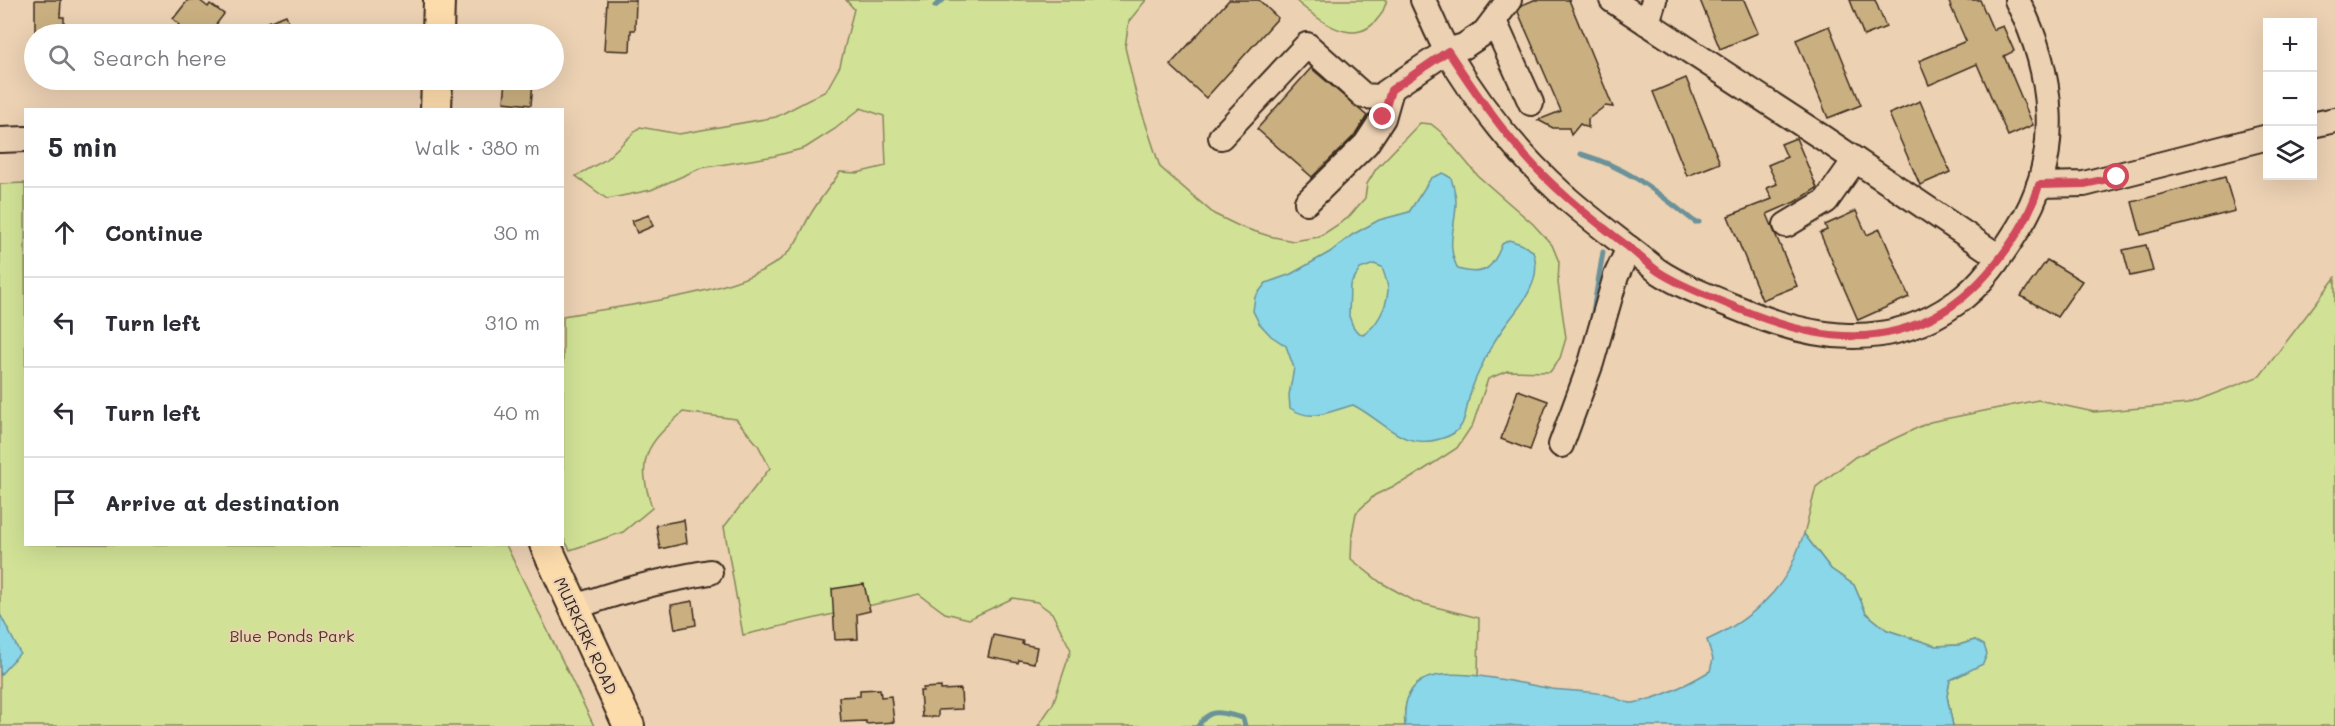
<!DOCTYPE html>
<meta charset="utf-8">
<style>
body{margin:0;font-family:Mali,sans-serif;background:#f7f7f7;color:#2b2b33}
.controls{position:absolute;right:18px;top:18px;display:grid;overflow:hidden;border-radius:0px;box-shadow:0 6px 24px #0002}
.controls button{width:54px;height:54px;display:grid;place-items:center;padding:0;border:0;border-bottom:2px solid #e1e1e2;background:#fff;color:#2b2b33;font:30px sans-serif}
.stop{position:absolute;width:18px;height:18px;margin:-14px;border:4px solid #d1495b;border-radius:50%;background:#fff}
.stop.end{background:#d1495b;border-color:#fff;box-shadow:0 2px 6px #0008}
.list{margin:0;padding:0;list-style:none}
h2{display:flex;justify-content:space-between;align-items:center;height:78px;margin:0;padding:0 24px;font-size:26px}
h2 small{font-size:20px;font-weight:400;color:#7c7c81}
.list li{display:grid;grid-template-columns:39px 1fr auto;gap:18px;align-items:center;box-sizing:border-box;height:90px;padding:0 24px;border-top:2px solid #e1e1e2}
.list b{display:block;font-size:22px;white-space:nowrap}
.list em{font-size:20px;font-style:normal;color:#7c7c81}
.icon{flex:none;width:33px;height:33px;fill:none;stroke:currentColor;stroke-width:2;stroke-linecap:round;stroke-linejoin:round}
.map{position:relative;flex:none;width:2335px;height:726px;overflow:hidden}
.search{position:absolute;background:#fff;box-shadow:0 6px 24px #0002;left:24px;top:24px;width:540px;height:66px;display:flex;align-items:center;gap:15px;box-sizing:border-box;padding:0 21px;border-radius:33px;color:#7c7c81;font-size:22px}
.panel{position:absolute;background:#fff;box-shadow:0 6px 24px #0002;left:24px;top:108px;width:540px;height:438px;border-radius:0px}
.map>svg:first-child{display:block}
</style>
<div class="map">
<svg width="2335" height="726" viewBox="0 0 2335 726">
<rect width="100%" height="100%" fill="#ecd1b3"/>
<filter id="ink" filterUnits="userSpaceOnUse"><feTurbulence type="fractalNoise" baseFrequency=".0167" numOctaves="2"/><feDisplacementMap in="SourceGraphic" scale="12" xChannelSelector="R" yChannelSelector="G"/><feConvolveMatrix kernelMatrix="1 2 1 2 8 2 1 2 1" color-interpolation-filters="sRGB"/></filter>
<g filter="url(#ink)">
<!-- green -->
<g fill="#d1e296" stroke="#86865a" stroke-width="1.5">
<path d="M846,0H1146L1129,21L1125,47L1136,94L1160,167L1214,214L1241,227L1269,236L1293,241L1319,237L1348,218L1365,198L1367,184L1376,169L1420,123L1431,124L1441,132L1478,176L1533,224L1552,245L1559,262L1558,283L1566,338L1560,358L1550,372L1507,371L1488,379L1473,424L1457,448L1411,478L1375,495L1356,513L1352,534L1351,559L1380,582L1416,602L1479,618L1478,676C1437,673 1400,676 1405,726H1038L1053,704L1071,650L1052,613L1037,602L1013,598L969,619L945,613L919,594L743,635L724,527L770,468L758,445L736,419L683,412C645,446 636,458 652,508L623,532L570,550L563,537V316C618,306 757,293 791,249C799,240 803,227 809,217C818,201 830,187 840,172L857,173L886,166L884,116L861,108L835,129L805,148L775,156L701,168L651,190L607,199L576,176L605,160L640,127L679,134L776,117L826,91L840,66L854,9Z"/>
<path d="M1295,0H1387C1385,5 1383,13 1379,17C1355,51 1317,19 1295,0Z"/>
<path d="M25,183L26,544L506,545L594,726H0V184Z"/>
<path d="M2335,278V726H1953L1947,696L1950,680L1965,673L1975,640L1959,645L1936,646L1887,630L1866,613L1854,585L1831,569L1804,534L1816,487L1855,457L1930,422L2038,400L2094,412L2188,404L2260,376Z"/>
</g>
<!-- water -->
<g fill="#8ad7e9" stroke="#6a9298" stroke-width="1.5" fill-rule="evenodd">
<path d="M1443,173L1451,178C1453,185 1456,194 1456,202C1456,228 1445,244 1458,269C1485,277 1493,268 1502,244L1509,240L1521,244L1533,251C1536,260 1537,269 1534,279C1528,300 1512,315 1500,333C1493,343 1487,354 1482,365C1478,374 1472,385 1470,395C1464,415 1467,431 1443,438C1402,452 1385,421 1353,405C1330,411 1312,423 1290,408L1289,395L1294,368L1286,346L1271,336L1259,323L1253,311L1255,297L1266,283L1291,274L1330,252L1352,235L1379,220L1409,212L1431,178ZM1374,264L1382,267C1384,274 1388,283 1388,290C1387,307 1377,326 1363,335L1354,329L1349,316L1350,285L1360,269Z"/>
<path d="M1804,534L1831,569L1854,585L1866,613L1887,630L1936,646L1959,645L1975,640L1984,645L1987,654L1983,664L1950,680L1947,696L1953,726H1405C1404,709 1405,691 1421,681C1449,664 1520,684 1552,689C1569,691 1586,691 1603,694C1612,695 1624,704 1633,703C1658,699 1688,684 1710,671L1713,659L1707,640C1739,626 1772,601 1789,570C1795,559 1799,546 1804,534Z"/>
<path d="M0,614L20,653L0,675Z"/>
</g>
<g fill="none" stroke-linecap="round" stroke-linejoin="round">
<!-- stream -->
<g stroke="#6a9298" stroke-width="5">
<path d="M935,6L943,0"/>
<path d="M1581,154C1631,169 1655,191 1695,222H1699"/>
<path d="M1591,324L1603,252"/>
<path d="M1198,726C1211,706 1222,713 1243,718L1245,726"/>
</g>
</g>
<!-- building -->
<g fill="#cab080" stroke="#3b2a1e" stroke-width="1.5">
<path d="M35,0H61L60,17H64V34H35Z"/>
<path d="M188,0H199L208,7L210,4L224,14L209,34H185L176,28L179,24L173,19Z"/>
<path d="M607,0H636L635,30H631L630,51L604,50Z"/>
<path d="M1229,0H1259L1278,18L1206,98L1170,65Z"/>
<path d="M1534,0H1569L1613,107L1605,106L1588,119V128L1580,124L1571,135L1569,128H1553L1538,120L1561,111L1518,12L1522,5Z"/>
<path d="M1700,0H1744L1758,33L1720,49Z"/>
<path d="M1850,0H1875L1886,27L1864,36Z"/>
<path d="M1948,0H1980L1993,30L2003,26L2014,51L2004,56L2033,125L2008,136L1977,64L1929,85L1919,61L1966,41Z"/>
<path d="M286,15L294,34H239V33Z"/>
<path d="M1829,26L1861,105L1828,118L1796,40Z"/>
<path d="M1311,68L1367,116L1355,135L1312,177L1257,129Z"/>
<path d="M1686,78L1720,163L1687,176L1653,92Z"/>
<path d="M506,80H531L533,82L531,105L504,102Z"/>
<path d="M1920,101L1950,172L1920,185L1889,114Z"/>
<path d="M1796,138L1817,188L1797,201L1767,214L1797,286L1762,300L1728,216L1772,199L1767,188L1777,184L1768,165L1787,157L1781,144Z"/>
<path d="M2225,177L2235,211L2141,235L2132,202Z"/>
<path d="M1856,211L1867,235L1880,229L1909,297L1858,320L1820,233L1827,230L1825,225Z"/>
<path d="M649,215L653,226L637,233L632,221Z"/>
<path d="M2146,245L2153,271L2130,276L2123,250Z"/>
<path d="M2047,260L2082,281L2057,317L2021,296Z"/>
<path d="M1518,390L1548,401L1530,450L1501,439Z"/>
<path d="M684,520L687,543L660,549L656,525Z"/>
<path d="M864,584L870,611L857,614L858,639L835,640L832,589Z"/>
<path d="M693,601L696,625L675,629L671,605Z"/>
<path d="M993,635L1023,641L1022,644L1037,647L1034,663L1019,660L1018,663L988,657Z"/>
<path d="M941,687V690L961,689L962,709L938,710V717H922L920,691H923V688Z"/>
<path d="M880,689L881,697L891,696L894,722L866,724V721L841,722L839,697L860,696V690Z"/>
</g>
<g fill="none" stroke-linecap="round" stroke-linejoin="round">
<!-- minor casing -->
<g stroke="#3b2a1e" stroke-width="28">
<g id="minor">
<path d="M1423,0C1431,17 1438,35 1447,51C1477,103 1518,154 1562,194C1584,214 1607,231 1630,249C1640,256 1649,264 1658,271C1682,287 1711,297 1737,308C1810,339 1887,353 1956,303C1982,285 2001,256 2018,229C2064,158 2054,72 2017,0"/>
<path d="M1612,0L1823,138L1999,257"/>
<path d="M1494,21L1531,103"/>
<path d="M1647,23L1654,0"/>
<path d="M2312,125L2335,120"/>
<path d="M1221,137L1307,45L1364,96L1379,97L1447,51L1464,46L1485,32L1509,0"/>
<path d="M0,140L26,139"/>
<path d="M2039,185L2084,184L2268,137"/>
<path d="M1307,202L1366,144L1383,118L1391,90"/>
<path d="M1786,225L1826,201L1855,160"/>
<path d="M1561,445L1591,363L1616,276L1629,248"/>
<path d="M573,608C618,591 663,580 710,572"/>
</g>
</g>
<!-- major casing -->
<g stroke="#3b2a1e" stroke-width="34">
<g id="major">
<path d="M438,34L439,0"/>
<path d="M436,110L437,80"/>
<path d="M545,544L629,726"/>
</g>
</g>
<!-- minor -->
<use href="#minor" stroke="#ecd1b3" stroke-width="24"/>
<!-- major -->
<use href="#major" stroke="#fddcac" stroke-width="30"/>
</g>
</g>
<g fill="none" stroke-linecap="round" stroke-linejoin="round" filter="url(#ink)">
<!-- route -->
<path stroke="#d1495b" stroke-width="8" d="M1383,117L1391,90L1448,51C1475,92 1503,133 1538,170C1567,200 1599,224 1631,249C1640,257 1649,265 1659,272C1679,285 1703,294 1725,303C1798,334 1868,355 1942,312C1983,288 2026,231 2039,185L2084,184L2117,177"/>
</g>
<g text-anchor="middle" stroke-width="4.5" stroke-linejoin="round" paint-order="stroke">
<!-- park labels -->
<g font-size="16" fill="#4a3c2a" stroke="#ecd1b3">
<text x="292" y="642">Blue Ponds Park</text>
</g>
<!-- street labels -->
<g font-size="16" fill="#3b2a1e" stroke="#ecd1b3">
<text transform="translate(586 636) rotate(65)" y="6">MUIRKIRK ROAD</text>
</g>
</g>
</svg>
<div class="controls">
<button>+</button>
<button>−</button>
<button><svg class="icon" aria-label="layers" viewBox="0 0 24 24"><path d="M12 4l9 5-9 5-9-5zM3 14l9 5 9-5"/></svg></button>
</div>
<div class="stop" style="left:2117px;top:177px"></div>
<div class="stop end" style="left:1383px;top:117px"></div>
<div class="search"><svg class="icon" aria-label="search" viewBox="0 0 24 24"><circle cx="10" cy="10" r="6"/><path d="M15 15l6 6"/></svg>Search here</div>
<section class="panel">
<h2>5 min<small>Walk · 380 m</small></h2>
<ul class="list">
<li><svg class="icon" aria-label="ahead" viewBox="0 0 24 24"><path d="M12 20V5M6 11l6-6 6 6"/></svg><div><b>Continue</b></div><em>30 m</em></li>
<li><svg class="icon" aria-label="left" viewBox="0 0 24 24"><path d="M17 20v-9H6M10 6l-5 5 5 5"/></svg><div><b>Turn left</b></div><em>310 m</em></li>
<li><svg class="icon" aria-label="left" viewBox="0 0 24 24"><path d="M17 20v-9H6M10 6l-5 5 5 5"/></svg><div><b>Turn left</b></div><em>40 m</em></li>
<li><svg class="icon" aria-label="arrive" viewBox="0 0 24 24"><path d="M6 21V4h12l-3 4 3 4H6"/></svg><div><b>Arrive at destination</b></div></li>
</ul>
</section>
</div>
